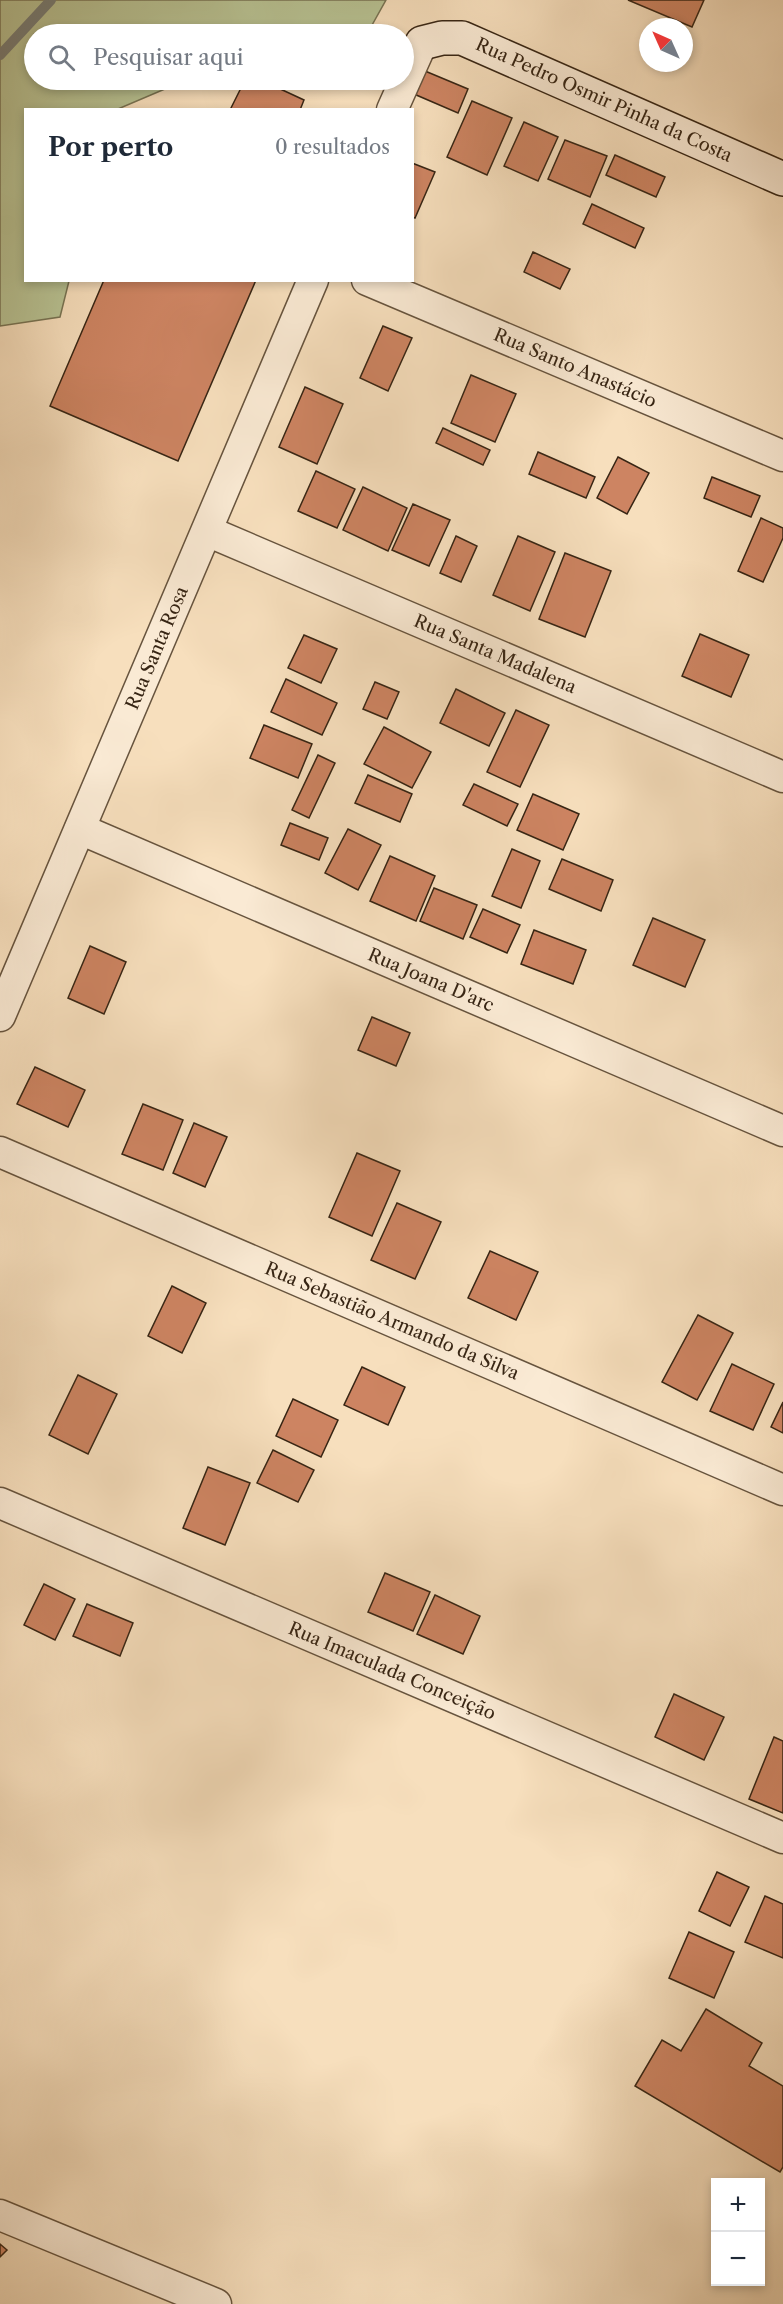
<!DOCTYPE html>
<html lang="pt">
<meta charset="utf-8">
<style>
body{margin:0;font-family:"Libre Caslon Text",serif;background:#f2f2f3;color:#1f2937}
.controls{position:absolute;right:18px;bottom:18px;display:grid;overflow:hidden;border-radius:0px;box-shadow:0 3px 9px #0003}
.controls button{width:54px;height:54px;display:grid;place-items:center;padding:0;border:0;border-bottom:2px solid #e0e1e3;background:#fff;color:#1f2937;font:30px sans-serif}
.compass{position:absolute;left:639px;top:18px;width:54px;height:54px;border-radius:50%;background:#fff;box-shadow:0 3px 9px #0003;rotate:315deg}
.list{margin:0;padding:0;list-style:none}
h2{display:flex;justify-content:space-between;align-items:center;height:78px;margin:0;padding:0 24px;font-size:26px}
h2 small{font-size:20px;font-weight:400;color:#747a83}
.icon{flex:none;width:33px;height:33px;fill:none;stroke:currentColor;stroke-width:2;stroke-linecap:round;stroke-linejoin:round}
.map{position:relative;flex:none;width:783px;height:2304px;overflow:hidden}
.search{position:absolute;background:#fff;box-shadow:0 3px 9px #0003;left:24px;top:24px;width:390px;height:66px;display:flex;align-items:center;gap:15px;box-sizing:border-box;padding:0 21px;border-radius:33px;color:#747a83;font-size:22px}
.panel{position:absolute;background:#fff;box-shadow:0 3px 9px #0003;left:24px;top:108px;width:390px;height:174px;border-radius:0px}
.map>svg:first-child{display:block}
</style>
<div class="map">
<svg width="783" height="2304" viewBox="0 0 783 2304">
<rect width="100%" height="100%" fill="#f7dfbd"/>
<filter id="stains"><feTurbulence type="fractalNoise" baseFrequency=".00333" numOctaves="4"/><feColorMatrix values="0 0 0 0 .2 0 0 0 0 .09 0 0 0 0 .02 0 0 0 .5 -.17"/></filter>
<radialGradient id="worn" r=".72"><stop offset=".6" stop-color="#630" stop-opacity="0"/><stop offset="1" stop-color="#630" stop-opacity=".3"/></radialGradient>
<!-- green -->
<path fill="#b8c394" stroke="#787454" stroke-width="1.5" d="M0,0H386L367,34H34V80H186L118,109L26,110V280L69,281L60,317L0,326Z"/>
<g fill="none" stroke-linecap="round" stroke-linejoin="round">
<!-- stream -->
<path stroke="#777e78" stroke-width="10" d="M0,55L51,0"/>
</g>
<!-- building -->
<g fill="#cd8462" stroke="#372514" stroke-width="1.5">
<path d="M628,0H704L692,27Z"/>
<path d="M425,71L468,89L458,113L414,94Z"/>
<path d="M245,80H261L304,100L300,110H230Z"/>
<path d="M472,101L512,118L487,175L447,157Z"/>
<path d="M524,122L558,137L538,181L504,166Z"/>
<path d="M565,140L607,156L590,197L548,179Z"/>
<path d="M615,155L665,177L656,197L606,175Z"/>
<path d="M412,163L435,172L415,218L412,217Z"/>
<path d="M592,204L644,228L635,248L583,224Z"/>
<path d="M533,252L570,269L560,289L524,272Z"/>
<path d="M104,280H256L178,461L50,406Z"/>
<path d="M383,326L412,338L388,391L360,378Z"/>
<path d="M471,375L516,394L495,442L451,423Z"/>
<path d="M305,387L343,404L317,464L279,447Z"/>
<path d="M443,428L490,450L483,465L436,443Z"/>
<path d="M538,452L595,477L586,498L529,474Z"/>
<path d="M618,457L649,473L627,514L597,498Z"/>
<path d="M316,471L355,489L337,528L298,511Z"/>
<path d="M712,477L760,496L751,517L704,498Z"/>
<path d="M363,487L407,508L388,551L343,530Z"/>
<path d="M413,504L450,520L429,566L392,550Z"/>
<path d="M761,518L783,528V538L763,582L738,571Z"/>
<path d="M456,536L477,546L461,582L440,573Z"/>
<path d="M518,536L555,552L530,611L493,595Z"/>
<path d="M565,553L611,571L585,637L539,619Z"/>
<path d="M700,634L749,655L731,697L682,676Z"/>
<path d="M304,635L337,649L321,683L288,668Z"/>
<path d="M286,679L337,703L322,735L271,712Z"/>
<path d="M375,682L399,692L387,719L363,709Z"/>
<path d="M456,689L505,713L489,746L440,723Z"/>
<path d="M516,710L549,725L520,787L487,772Z"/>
<path d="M264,725L312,744L298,778L250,758Z"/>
<path d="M384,727L431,752L412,788L364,764Z"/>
<path d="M318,755L335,763L309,818L292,810Z"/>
<path d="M368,775L412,794L400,822L355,803Z"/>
<path d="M474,784L518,804L507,826L463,805Z"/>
<path d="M533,794L579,814L563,850L517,830Z"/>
<path d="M290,823L328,838L319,860L281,845Z"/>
<path d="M348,829L381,845L358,890L325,873Z"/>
<path d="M512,849L540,861L521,908L492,896Z"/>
<path d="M390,856L435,876L416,921L370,901Z"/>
<path d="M562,859L613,880L601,911L549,889Z"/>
<path d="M434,888L477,905L463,939L420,921Z"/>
<path d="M483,909L520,925L507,953L470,937Z"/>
<path d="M653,918L705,940L685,987L633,965Z"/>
<path d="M534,930L586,950L573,984L521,964Z"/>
<path d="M90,946L126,962L104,1014L68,998Z"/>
<path d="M372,1017L410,1033L396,1066L358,1050Z"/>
<path d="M35,1067L85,1090L68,1127L17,1104Z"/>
<path d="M143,1104L183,1120L163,1170L122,1154Z"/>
<path d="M194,1123L227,1137L205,1187L173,1173Z"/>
<path d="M357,1153L400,1171L372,1236L329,1217Z"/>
<path d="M397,1203L441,1222L415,1279L371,1260Z"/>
<path d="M490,1251L538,1272L516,1320L468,1298Z"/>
<path d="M172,1286L206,1303L182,1353L148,1336Z"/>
<path d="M698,1315L733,1333L697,1400L662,1382Z"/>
<path d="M732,1364L774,1384L753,1430L710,1411Z"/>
<path d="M362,1367L405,1387L388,1425L344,1405Z"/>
<path d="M78,1375L117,1394L88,1454L49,1435Z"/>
<path d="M293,1399L338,1420L321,1457L276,1436Z"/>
<path d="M783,1402V1433L771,1427Z"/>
<path d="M273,1450L314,1470L298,1502L257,1483Z"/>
<path d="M208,1467L250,1483L225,1545L183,1528Z"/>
<path d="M385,1573L430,1592L413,1631L368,1612Z"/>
<path d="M44,1584L75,1599L55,1640L24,1625Z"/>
<path d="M435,1595L480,1616L463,1654L417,1634Z"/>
<path d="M87,1604L133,1623L120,1656L73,1636Z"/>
<path d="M674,1694L724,1717L704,1760L655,1737Z"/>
<path d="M774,1737L783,1741V1813L749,1799Z"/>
<path d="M717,1872L749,1887L730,1926L699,1911Z"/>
<path d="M765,1896L783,1904V1958L745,1942Z"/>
<path d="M689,1932L734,1952L714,1998L669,1978Z"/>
<path d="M706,2009L762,2043L749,2066L783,2086V2167L780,2172L635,2086L662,2040L681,2051Z"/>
<path d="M0,2244L7,2250L0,2257Z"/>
</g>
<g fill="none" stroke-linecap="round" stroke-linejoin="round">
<!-- street casing -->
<g stroke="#67543e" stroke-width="33">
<g id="street">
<path d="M392,110L422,43"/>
<path d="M367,280L783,456"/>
<path d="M207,531L783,777"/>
<path d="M80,829L783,1131"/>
<path d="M0,1016L313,280"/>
<path d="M0,1152L783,1490"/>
<path d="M0,1503L783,1838"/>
<path d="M0,2215L216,2304"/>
</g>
</g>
<!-- secondary casing -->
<g stroke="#372514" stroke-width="36">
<path id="secondary" d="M422,43L442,38H462L783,179"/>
</g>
<!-- street -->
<use href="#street" stroke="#faead4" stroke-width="30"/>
<!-- secondary -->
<use href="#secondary" stroke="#faead4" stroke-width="33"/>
</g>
<g text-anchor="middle" stroke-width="4.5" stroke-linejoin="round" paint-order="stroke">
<!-- street labels -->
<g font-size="18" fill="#372514" stroke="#faead4">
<text transform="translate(604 100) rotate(24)" y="6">Rua Pedro Osmir Pinha da Costa</text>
<text transform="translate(575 368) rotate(23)" y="6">Rua Santo Anastácio</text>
<text transform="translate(157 648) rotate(-67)" y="6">Rua Santa Rosa</text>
<text transform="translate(495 654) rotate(23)" y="6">Rua Santa Madalena</text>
<text transform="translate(431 980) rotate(23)" y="6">Rua Joana D'arc</text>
<text transform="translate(392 1321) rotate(23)" y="6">Rua Sebastião Armando da Silva</text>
<text transform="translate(392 1671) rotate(23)" y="6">Rua Imaculada Conceição</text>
</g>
</g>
<rect width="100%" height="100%" filter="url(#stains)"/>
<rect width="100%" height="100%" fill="url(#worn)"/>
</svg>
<div class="controls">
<button>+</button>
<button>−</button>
</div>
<svg class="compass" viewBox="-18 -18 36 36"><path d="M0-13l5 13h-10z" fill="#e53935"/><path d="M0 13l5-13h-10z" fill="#747a83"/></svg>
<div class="search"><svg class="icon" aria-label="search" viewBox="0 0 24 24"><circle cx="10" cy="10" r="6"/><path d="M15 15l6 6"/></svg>Pesquisar aqui</div>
<section class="panel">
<h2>Por perto<small>0 resultados</small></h2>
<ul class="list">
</ul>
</section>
</div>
